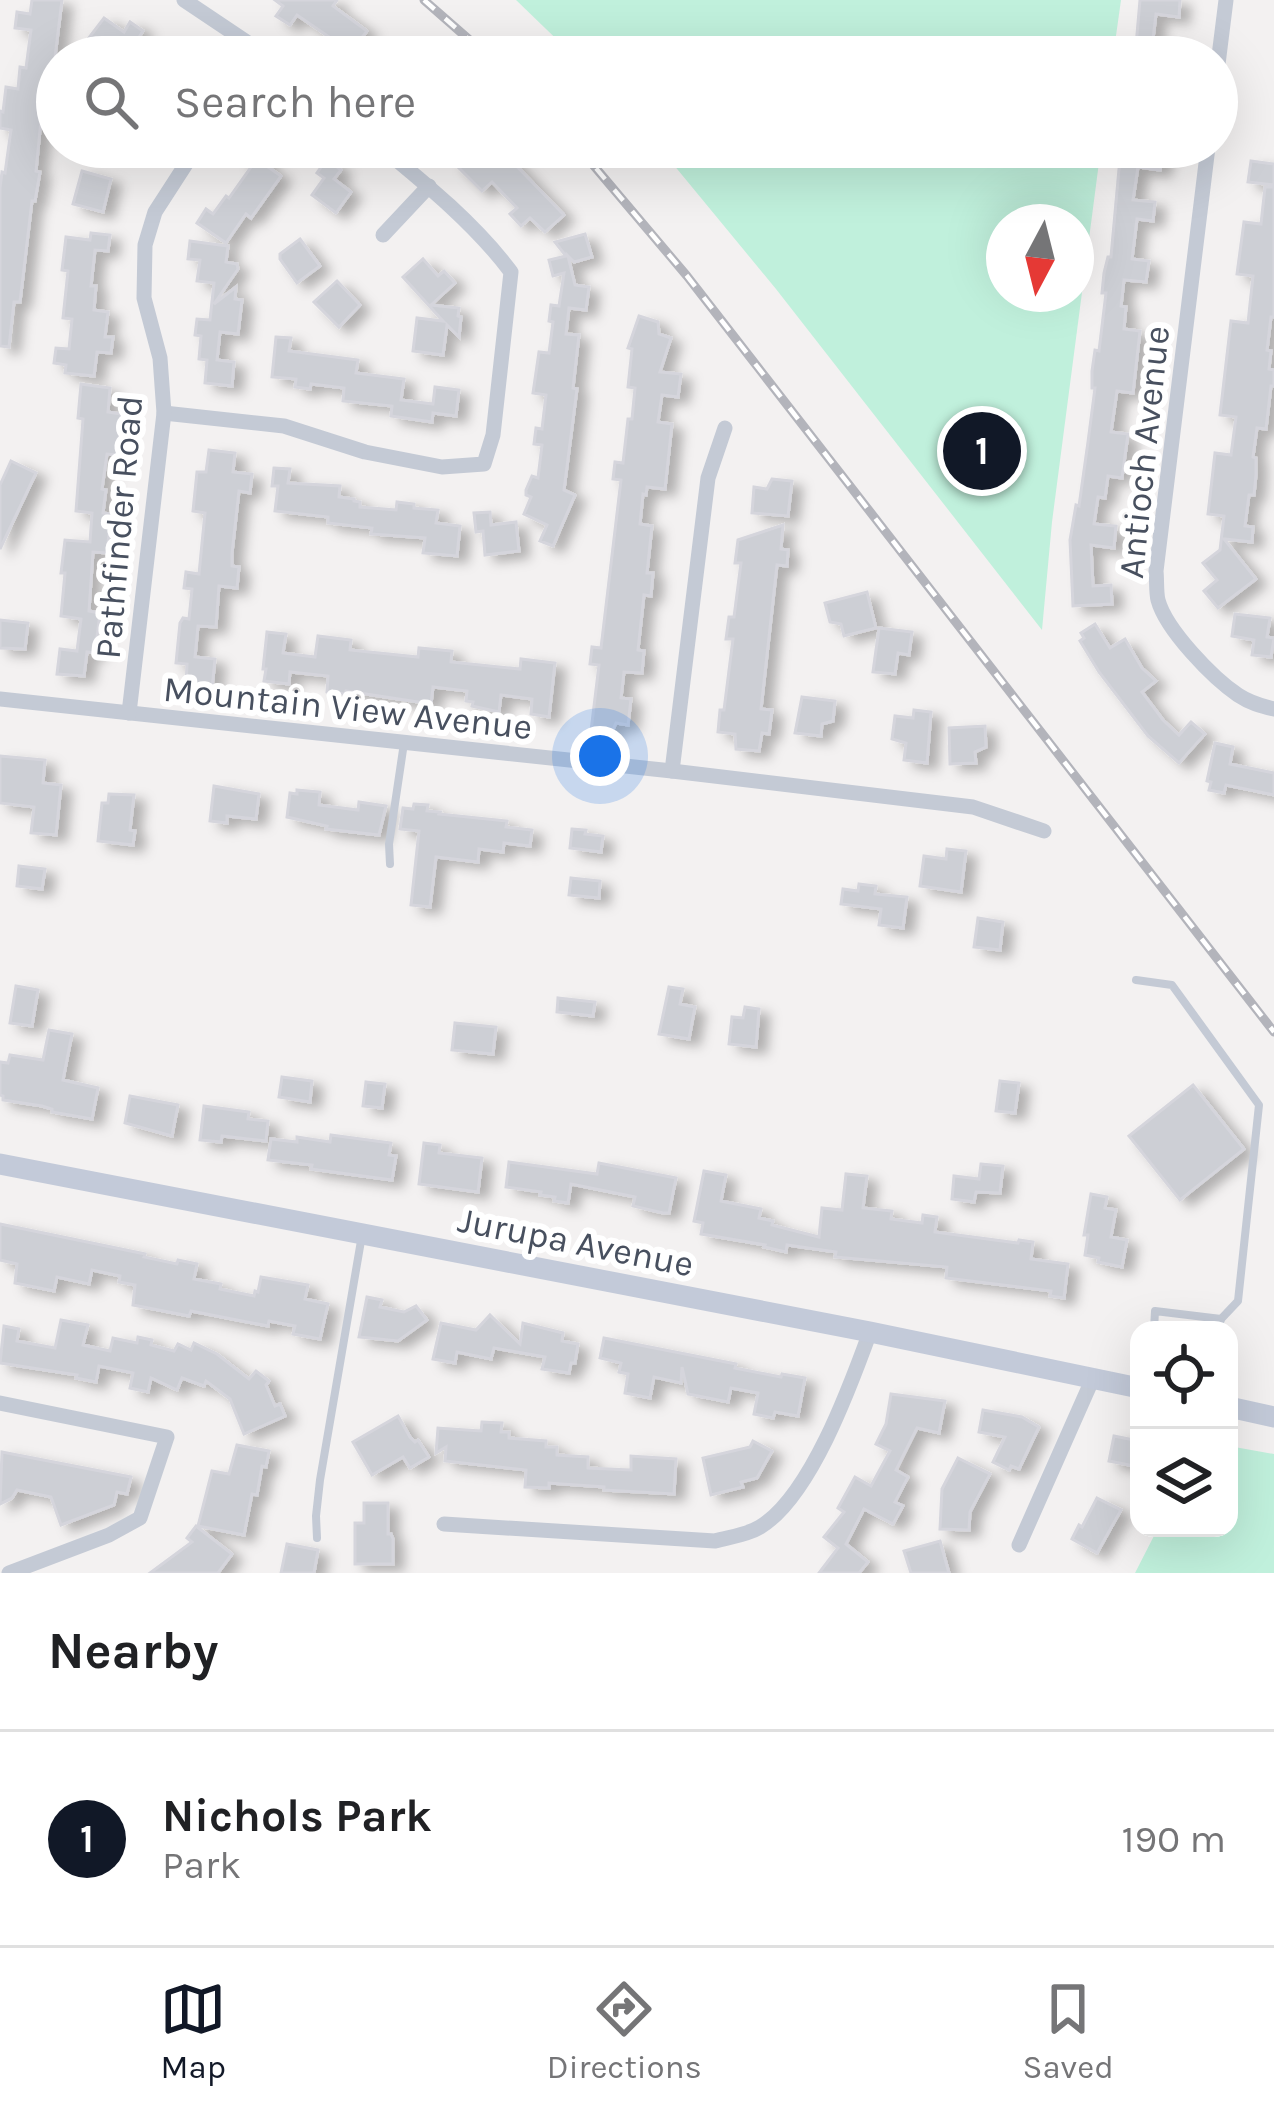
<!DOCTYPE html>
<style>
body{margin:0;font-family:Karla,sans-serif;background:#f2f2f2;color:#202124}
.controls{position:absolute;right:36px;bottom:36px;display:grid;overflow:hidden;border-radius:24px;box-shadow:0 12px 48px #0002}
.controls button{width:108px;height:108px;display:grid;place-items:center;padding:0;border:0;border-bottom:3px solid #e0e0e0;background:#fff;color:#202124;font:60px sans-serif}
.compass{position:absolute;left:986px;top:204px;width:108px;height:108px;border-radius:50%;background:#fff;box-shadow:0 12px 48px #0002;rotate:187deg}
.you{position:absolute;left:600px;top:756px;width:42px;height:42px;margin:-30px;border:9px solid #fff;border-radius:50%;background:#1a73e8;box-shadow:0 0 0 18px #1a73e833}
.badge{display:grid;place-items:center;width:78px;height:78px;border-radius:50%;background:#111827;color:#fff;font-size:39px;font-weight:700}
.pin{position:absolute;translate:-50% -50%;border:6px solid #fff;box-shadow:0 3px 12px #0006}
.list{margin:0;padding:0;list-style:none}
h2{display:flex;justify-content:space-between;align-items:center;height:156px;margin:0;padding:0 48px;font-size:51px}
h2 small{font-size:39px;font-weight:400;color:#757577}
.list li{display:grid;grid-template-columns:78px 1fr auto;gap:36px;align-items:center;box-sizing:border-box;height:216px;padding:0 48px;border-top:3px solid #e0e0e0}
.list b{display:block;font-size:45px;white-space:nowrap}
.list p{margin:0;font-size:39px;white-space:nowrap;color:#757577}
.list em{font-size:39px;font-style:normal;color:#757577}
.icon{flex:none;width:66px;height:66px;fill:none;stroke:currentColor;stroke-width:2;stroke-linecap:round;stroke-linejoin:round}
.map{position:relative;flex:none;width:1274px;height:1573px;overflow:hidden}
.search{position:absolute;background:#fff;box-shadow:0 12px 48px #0002;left:36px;right:36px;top:36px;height:132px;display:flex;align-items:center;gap:30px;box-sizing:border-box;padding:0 42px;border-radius:66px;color:#757577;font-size:45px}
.sheet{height:372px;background:#fff}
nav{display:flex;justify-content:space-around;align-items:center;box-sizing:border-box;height:168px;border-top:3px solid #e0e0e0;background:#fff;font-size:33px;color:#757577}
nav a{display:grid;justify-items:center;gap:6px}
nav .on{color:#111827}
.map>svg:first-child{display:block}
</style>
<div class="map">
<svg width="1274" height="1573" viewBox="0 0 1274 1573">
<defs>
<filter id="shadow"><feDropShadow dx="10" dy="6" stdDeviation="6" flood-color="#0004"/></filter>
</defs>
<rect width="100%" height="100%" fill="#f3f1f1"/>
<!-- green -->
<g fill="#c0f0dc" fill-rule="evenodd">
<path d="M516,0H1121L1113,57H575Z"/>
<path d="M659,147H1101L1052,522L1042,630L776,289ZM1004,222H1076V294H1004Z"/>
<path d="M1229,1446L1274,1454V1573H1135L1158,1528H1229Z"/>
</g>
<!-- building -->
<g fill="#cdcfd5" stroke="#d5d5dc" stroke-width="3" filter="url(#shadow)">
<path d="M32,0H62L51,90L44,89L36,171L40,172L35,201H32L20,302H14L9,347L0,346V188L2,172L5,173L11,130L0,128V111L3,112L6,87L18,89L20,67L26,68L31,30L15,28L17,12L30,14Z"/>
<path d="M275,0H337L333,6L367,31L351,52L297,15L290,25L276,16L283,6Z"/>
<path d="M1140,0H1180L1179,17L1156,14L1153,39L1175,42L1174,57H1135Z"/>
<path d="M104,18L124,32L130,22L143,31L134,45L129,42L118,57H105L85,43Z"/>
<path d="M249,147H271L261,162L281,176L251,218L246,214L226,243L197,223L206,209L213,214L226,196L229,198L251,167L241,159Z"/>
<path d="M456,147H498L564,215L545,232L530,218L521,226L510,214L517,208L492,182L482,191L454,163L463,154Z"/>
<path d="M1121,147L1163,149L1160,170L1138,167L1133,200L1155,202L1153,221L1137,219L1132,259L1149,261L1146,282L1124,280L1121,306L1126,307L1124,329L1140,331L1133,393L1117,391L1111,432L1128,434L1122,478L1108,476L1105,498L1098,497L1094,524L1116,526L1114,548L1091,545L1093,586L1111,585L1112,604L1073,606L1070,540L1076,505L1079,506L1088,442L1095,388H1092V371L1095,350L1099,351L1106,293H1102L1104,273L1108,257H1111Z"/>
<path d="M327,159L341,170L334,179L351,192L336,213L312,195L324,178L317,173Z"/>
<path d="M1251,161L1274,164V185L1248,182Z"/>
<path d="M82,171L111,179L103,212L73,204Z"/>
<path d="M1265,187H1274V317H1271L1267,350L1271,351L1269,369L1274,370V386H1271L1266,429L1257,428L1253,457L1256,458V475L1254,495H1249L1245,526L1253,527L1252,542L1224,539L1256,579L1218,608L1204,591L1217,580L1203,563L1220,550L1224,516L1208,514L1215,453L1231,455L1236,417L1220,415L1231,321L1248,323L1253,276L1237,274L1244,222L1261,224Z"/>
<path d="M91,233L110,235L108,251L95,250L91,286H96L94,310L108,312L105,337H113L111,353L97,352L94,376L65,373L66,365L54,363L56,348L69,349L72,319L63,318L68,271L62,270L66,237L90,240Z"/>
<path d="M585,234L592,257L574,262L568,256L575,285L589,287L586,310L569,308L566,334L579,335L573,388L577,389L564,490L575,495L553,546L540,541L547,525L524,514L531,497L526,495V490L532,476L538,478L542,445L534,444L536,428L542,429L546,395L533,393L539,352L549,353L553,322L549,321L551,305L559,306L564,273L553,276L549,260L566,256L555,242Z"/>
<path d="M300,239L320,266L297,283L280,259V254Z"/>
<path d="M190,241L228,246L226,262L237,264L238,269L214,304L236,287L235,299L242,300L238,334L220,332L217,360L234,362L232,386L205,383L207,360L199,359L201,336L195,335L197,319L210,320L214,283L197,281L200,260L188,259Z"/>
<path d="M423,259L438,276L444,271L455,283L431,305L459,308L458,316L461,317L459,337L447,325L443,355L413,351L417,318L443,321L403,277Z"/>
<path d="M337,281L360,305L339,327L314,302Z"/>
<path d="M639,316L658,322L659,334L671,338L660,372L681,374L678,397L662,395L658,422L672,424L665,489L647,487L646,495L643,494L640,524L652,526L647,573H653L651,596L644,595L638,650L644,651L642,673L624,672L621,698L631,699L628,725L616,723L611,734L591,731L599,665L590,664L592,647L601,648L621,480L613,479L615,462L623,463L628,419H632L635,388L628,387L632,349L628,348Z"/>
<path d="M276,337L291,338L289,351L358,360L356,373L404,379L401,400L433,404L435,387L459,390L456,416L433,413L432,422L391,416L392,406L343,401L344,388L311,384L310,389L295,387L296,379L272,377Z"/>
<path d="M81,384L110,388L108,412L121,414L118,455L107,454L102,489L106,490L103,513L111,514L107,553L93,552L89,611L100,613L95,653L87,652L84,676L57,674L60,649L77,651L81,619L61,616L65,573H61L65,540L90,542L92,513L76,511L83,419L78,418Z"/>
<path d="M209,450L235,453L233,472L252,474L250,493L239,491L232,553V566L239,567L237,588L219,586L216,627L198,626L195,657L215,659L212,689L186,686L187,664L176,663L180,623L183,618L189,619L192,589L184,588L186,572L199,574L205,513L193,511L197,472H206Z"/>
<path d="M11,461L36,473L0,549V485Z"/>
<path d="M274,468L290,469L288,483L340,486L339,497L354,499V501L360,502V507L396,510L397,502L414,504V508L438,510L436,523L460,526L457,556L423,553L425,538L371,534L372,528L328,523V517L275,511L278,486H272Z"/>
<path d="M772,479L792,481L788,516L752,513L754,487L767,489Z"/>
<path d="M490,512L491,525L516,522L519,551L485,555L483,531L476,532L474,513Z"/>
<path d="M783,525L781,549L788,550L787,566L777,565L761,709L772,710L769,734L762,733L759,751L736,749L735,734L718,732L720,710H724L733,639H726L729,617H734L741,563H735L738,540Z"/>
<path d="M867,592L876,628L844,636L841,624L830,622L825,603Z"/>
<path d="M1235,614L1270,618L1267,637L1274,638L1271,657L1252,655L1254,640L1232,636Z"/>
<path d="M0,620L28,623L25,649L0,648Z"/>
<path d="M1095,624L1110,648L1125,639L1142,668L1156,681L1142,692L1163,720L1179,735L1191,722L1205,734L1179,763L1148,736L1099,672L1080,641L1084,638L1081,633Z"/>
<path d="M879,628L912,632L909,655L898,653L895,674L873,672Z"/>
<path d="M267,632L286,634L283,653L315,657L318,636L351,640L350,650L418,657L419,648L452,651L451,662L520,669L521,659L555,663L549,717L531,714L532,699L501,695L499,712L472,706L473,702L466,701L467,691L433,687L431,704L346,691L345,694L327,692L328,676L290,672L289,684L264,681L266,669H263Z"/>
<path d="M802,697L835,701L833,721L822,724L821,736L795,733Z"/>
<path d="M914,710L931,712L927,763L904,760L906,743L892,739L895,716L913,718Z"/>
<path d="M985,726L986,747L975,752L976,763L950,764L949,728Z"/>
<path d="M1215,743L1233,747L1230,764L1274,773V795L1226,785L1224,793L1209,790L1211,782L1207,781Z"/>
<path d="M0,756L45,760L43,783L61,785L56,835L31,833L34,807L0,803Z"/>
<path d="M214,786L259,794L256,819L227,816V823L210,821Z"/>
<path d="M297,790L320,792L319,805L358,810L359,802L386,806L379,835L326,829L327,826L287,817L290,793L297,794Z"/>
<path d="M109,794L134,795L130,830L135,831L133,845L98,841L102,803H108Z"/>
<path d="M414,804L428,805L427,811L440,812L439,814L507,821L506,827L532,830L530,846L504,843L503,852L479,849L478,862L436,857L430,907L411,905L419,831L400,829L403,808L413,809Z"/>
<path d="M572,829L586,830L585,834L603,836L601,852L570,848Z"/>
<path d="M947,849L966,851L961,892L920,886L924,856L946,859Z"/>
<path d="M19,866L45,869L42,889L17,886Z"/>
<path d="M571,878L600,881L599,898L569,895Z"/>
<path d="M859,884L876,886L875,894L907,897L903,928L879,925L881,909L841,904L843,889L858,891Z"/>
<path d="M978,918L1003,922L1000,950L974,947Z"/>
<path d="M16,986L38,990L32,1026L10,1023Z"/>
<path d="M669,987L683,989L680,1004L695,1007L689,1039L659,1034Z"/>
<path d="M558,998L595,1002L593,1016L557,1012Z"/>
<path d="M745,1007L759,1009L756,1047L729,1044L732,1017L743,1018Z"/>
<path d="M455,1023L496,1027L493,1054L452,1050Z"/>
<path d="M49,1030L72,1034L63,1080L98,1088L92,1119L52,1112V1109L42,1106L3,1100V1096L0,1095V1062L8,1063L10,1055L43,1060Z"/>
<path d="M282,1077L312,1081L310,1102L279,1097Z"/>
<path d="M1000,1081L1019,1083L1015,1113L996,1111Z"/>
<path d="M366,1082L385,1084L382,1108L363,1106Z"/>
<path d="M1193,1085L1244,1149L1180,1200L1129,1136Z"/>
<path d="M130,1096L178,1105L172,1136L125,1123Z"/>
<path d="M204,1106L249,1112L248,1119L268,1121L266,1141L222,1136L221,1142L200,1140Z"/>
<path d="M331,1135L391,1143L389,1155L396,1156L392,1180L311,1169L312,1165L268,1160L271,1139L297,1142V1137L330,1142Z"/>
<path d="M424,1143L440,1145L439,1153L482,1158L478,1192L419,1184Z"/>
<path d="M509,1162L597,1174L599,1163L676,1178L669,1213H663L633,1206L635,1197L571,1184L568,1203L554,1201L555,1197L540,1195L541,1192L506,1187Z"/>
<path d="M981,1164L1003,1166L1000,1193L976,1192L974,1202L952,1199L954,1176L979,1179Z"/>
<path d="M704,1171L726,1175L721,1201L761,1209L759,1218L773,1221L772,1225L819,1237L822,1208L842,1210L846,1174L867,1176L863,1208L892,1211L891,1219L922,1223L923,1215L937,1217L935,1232L1018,1243L1019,1240L1033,1242L1031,1259L1068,1264L1064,1298L1050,1296L1051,1291L946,1278L947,1267L835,1257L836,1252L787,1245L786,1252L764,1247L765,1245L701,1234L703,1223L694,1221Z"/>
<path d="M1091,1194L1107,1197L1105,1208L1116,1210L1111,1237L1127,1240L1122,1267L1098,1262L1099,1258L1085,1255L1088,1235H1084Z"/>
<path d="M0,1224L145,1254L144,1257L177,1264L178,1260L197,1264L194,1279L221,1284L220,1289L254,1296L255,1291L258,1292L261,1277L308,1285L305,1299L328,1304L320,1339L293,1334L295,1326L269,1321L268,1326L191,1311L189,1316L133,1305L135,1285L119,1282L120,1276L92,1270L89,1284L57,1277L54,1291L15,1283L17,1264L0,1260Z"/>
<path d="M367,1297L382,1300L380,1307L404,1312L416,1306L427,1320L398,1341L359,1337Z"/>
<path d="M490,1315L520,1344L523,1323L563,1333L562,1341L578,1344L575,1363H571L569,1373L542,1369L545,1357L494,1348L491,1359L457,1352L455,1363L433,1359L441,1323L476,1330Z"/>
<path d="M61,1320L88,1325L83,1345L110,1351L113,1338L137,1343L138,1337L152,1340L151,1345L174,1351L178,1344L191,1350L194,1343L217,1354L249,1379L256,1371L269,1381L266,1385L275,1406L280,1404L285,1416L244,1434L230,1399L206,1381L204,1386L182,1378L177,1390L151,1378L148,1392L130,1388L133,1373L99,1366L96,1382L76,1378L77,1375L0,1363L4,1326L19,1329L17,1341L55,1348Z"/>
<path d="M604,1338L736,1364L735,1368L781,1377L782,1374L805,1378L798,1416L775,1412L773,1418L754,1414L758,1393L731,1388L728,1402L688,1394L682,1367L681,1383L654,1377L650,1398L625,1393L628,1374L619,1372L621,1363L600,1358Z"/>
<path d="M891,1394L945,1401L939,1433L917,1428L896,1470L908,1477L895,1502L903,1506L893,1524L864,1509L846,1544L868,1562L859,1573H819L838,1548L824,1537L844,1512L838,1508L855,1477L871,1486L890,1451L876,1444L886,1424Z"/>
<path d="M983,1410L1022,1417L1039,1427L1019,1469L1011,1466L1009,1470L993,1462L1005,1437L979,1432Z"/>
<path d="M398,1416L410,1437L415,1442L418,1440L429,1457L410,1468L403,1457L372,1475L353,1442Z"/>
<path d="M482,1422L502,1423L501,1432H509V1438L546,1441V1447H557V1455L588,1457V1468L631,1470V1456L676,1459L674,1494L604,1490V1487L549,1483V1488L525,1487L526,1470L445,1461L446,1447L436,1453L438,1428L481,1431Z"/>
<path d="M1114,1436L1139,1441V1467L1109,1461Z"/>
<path d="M753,1441L772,1451L757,1478L741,1482L743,1487L711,1495L703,1458L750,1447Z"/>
<path d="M237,1445L269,1451L266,1467L262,1466L257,1495L252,1494L244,1535L198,1526L212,1471L229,1474Z"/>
<path d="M2,1452L131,1477L127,1494L117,1492L114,1505L61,1525L51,1497L17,1490L12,1498L0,1504Z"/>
<path d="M958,1458L990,1474L970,1512L969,1530L940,1529L942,1489Z"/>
<path d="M1097,1498L1121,1510L1097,1553L1072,1539L1079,1525L1082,1527Z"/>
<path d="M364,1503H388V1534H391L393,1539V1564H355V1523H364Z"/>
<path d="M196,1526L232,1554L218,1573H150L192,1542L187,1538Z"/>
<path d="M940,1541L949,1573H911L904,1551Z"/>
<path d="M287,1544L318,1550L314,1573H281Z"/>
</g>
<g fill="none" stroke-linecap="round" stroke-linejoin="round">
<!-- service -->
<g stroke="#c4cad5" stroke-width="8">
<path d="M390,864L389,844L404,743"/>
<path d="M1136,980L1172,985L1259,1105L1238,1301L1221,1319L1218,1330"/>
<path d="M1154,1330L1155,1311L1221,1319"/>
<path d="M317,1538L316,1516L320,1480L362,1235"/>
</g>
<!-- minor -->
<g stroke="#c4cad5" stroke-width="15">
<path d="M184,0L269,57"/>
<path d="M1217,72L1226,0"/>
<path d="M1208,147L1156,571C1157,580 1156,592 1158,600C1166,630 1213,678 1238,695C1250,703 1261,706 1274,709"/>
<path d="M383,235L429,186"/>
<path d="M164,413L284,426L365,452L442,467L484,464L493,435L511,272C476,225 426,184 381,147"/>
<path d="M0,699L672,771L973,807L1044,831"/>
<path d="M129,713L164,413L160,358L144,298L145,245L155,212L197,147"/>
<path d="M672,771L708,478L725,428"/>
<path d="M0,1403L167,1437L140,1518L109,1535L9,1573"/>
<path d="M444,1524L715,1541C729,1537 747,1535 760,1527C810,1497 850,1387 870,1332"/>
<path d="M1019,1545L1093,1378"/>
</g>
<!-- secondary -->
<g stroke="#c3cad9" stroke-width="21">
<path d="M0,1164L870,1332L1139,1388"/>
<path d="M1229,1407L1274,1417"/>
</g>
<!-- rail casing -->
<g stroke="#b3b4bb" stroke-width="9">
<g id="rail">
<path d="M424,0L489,57"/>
<path d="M578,147L687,276L1274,1032"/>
</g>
</g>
<!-- rail -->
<use href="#rail" stroke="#fff" stroke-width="4.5" stroke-dasharray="14" stroke-linecap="butt"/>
</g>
<g text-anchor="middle" stroke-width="12" stroke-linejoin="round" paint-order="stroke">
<!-- street labels -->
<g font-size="36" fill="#48505f" stroke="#fff">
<text transform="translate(1143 452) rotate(-84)" y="13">Antioch Avenue</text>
<text transform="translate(118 527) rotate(-85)" y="13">Pathfinder Road</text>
<text transform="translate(348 707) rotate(6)" y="13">Mountain View Avenue</text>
<text transform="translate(576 1241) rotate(11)" y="13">Jurupa Avenue</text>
</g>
</g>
</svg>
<div class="controls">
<button><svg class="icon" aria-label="locate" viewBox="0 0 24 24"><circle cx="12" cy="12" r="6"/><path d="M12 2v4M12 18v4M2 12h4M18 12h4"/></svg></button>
<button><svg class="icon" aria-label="layers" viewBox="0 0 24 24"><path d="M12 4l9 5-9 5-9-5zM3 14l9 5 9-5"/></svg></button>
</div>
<svg class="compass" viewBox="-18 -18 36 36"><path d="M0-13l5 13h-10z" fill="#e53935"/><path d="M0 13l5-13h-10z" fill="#757577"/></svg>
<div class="you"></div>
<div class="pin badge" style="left:982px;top:451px">1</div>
<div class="search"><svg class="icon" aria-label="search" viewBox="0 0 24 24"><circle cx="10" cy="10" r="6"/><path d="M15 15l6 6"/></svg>Search here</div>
</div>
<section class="sheet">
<h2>Nearby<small></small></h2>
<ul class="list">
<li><span class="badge">1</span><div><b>Nichols Park</b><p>Park</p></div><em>190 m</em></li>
</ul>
</section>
<nav>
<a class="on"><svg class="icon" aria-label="map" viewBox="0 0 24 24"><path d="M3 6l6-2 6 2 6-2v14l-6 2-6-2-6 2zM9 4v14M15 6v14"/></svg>Map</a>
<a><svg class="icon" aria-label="directions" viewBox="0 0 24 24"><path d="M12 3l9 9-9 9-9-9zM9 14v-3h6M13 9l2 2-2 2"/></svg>Directions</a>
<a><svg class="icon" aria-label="saved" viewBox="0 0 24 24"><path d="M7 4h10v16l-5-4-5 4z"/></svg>Saved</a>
</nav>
